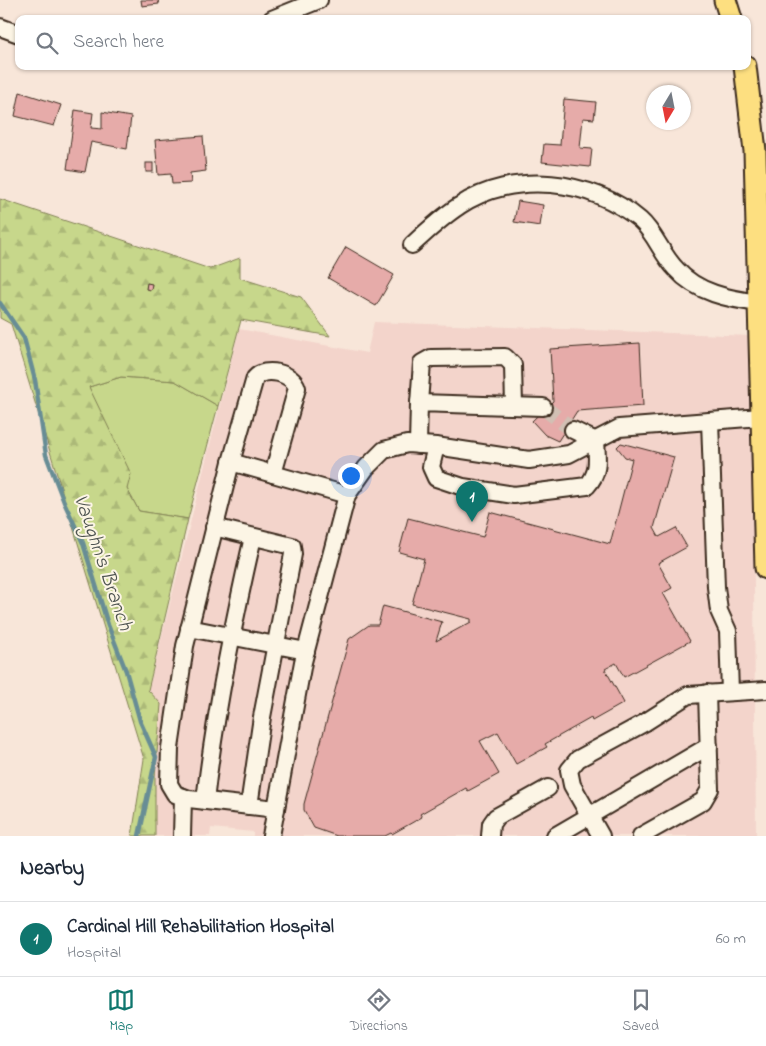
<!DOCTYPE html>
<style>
body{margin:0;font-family:"Indie Flower",sans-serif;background:#f2f2f3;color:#1f2937}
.compass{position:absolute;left:646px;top:85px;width:45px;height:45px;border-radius:50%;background:#fff;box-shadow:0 1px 4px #0004;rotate:190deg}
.you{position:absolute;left:350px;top:475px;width:18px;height:18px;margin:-12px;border:4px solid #fff;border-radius:50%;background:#1a73e8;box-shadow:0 0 0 8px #1a73e833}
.badge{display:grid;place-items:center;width:32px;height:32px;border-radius:50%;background:#0f766e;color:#fff;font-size:16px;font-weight:700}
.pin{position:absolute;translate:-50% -41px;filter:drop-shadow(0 1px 2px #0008)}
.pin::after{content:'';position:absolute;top:26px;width:18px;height:15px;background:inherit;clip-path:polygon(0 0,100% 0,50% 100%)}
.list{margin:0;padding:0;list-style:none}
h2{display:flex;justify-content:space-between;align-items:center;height:65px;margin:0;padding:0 20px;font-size:21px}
h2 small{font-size:16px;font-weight:400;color:#747a83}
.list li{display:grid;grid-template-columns:32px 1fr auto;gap:15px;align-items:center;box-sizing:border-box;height:75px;padding:0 20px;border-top:1px solid #e0e1e3}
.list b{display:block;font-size:19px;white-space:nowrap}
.list p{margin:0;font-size:16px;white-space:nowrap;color:#747a83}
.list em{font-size:16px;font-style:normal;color:#747a83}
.icon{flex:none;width:28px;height:28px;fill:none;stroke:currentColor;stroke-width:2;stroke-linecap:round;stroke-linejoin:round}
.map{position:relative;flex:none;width:766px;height:836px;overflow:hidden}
.search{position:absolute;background:#fff;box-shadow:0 1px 4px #0004;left:15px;right:15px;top:15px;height:55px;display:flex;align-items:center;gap:12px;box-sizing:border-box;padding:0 18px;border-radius:10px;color:#747a83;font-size:19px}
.sheet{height:140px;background:#fff}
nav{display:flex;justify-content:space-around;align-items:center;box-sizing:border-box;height:70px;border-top:1px solid #e0e1e3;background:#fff;font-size:14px;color:#747a83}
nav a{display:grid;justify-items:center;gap:2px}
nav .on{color:#0f766e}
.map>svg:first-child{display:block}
</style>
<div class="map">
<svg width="766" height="836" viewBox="0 0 766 836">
<defs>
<pattern id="forest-firs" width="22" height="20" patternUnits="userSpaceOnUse" patternTransform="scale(1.25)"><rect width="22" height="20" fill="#c7d78b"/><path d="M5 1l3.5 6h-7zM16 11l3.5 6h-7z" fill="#acb978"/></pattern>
</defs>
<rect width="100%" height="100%" fill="#f8e6d9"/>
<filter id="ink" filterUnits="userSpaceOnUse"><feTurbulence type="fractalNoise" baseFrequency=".02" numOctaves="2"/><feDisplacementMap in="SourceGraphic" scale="10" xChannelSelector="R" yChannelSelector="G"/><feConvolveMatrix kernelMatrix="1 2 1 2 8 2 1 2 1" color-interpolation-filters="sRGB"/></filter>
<g filter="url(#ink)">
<!-- built -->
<path fill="#f3d4cb" d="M374,322L752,336L756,836H253V832L211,828L210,836H147L148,691L239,329L367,353Z"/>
<!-- green -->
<path fill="#c7d78b" stroke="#818054" d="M121,377L175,381L218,406L188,519L139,511L127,489L89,387Z"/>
<!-- forest -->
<path fill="url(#forest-firs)" stroke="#818054" d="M0,199L210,269L240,258V278L301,297L330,336L241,320L218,406L175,381L121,377L89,387L131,474L127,489L139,511L188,519L148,690L161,704L155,777V836H132L144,759L11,324L0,318Z"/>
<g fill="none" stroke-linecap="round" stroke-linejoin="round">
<!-- stream -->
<path stroke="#678d95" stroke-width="4.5" d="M0,303L24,338L35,380L46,455L64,502L83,543L108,625L126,671L140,721L156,757L139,836"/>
</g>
<!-- building -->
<g fill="#e6aba9" stroke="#3b2a1e">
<path d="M141,0H158L159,4L142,6Z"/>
<path d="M20,92L61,105L54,126L15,116Z"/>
<path d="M564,99L596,102L594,119L583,118L580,148L592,149L590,167L542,162L544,144L560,145Z"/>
<path d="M75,110L93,113L91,128L102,129V112L131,117L127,149L91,142L85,172L67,169Z"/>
<path d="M203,136L206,171L190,173L191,183L172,184L171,174L158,175L155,140Z"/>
<rect x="146" y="163" width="7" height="9"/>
<path d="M518,201L543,205L540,226L514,222Z"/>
<path d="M346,247L394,275L376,306L328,278Z"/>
<path d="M147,283L152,284L151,290L146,289Z"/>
<path d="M640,343L643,406L577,411L558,441L545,435L532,421L553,401L550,349Z"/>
<path d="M621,443L674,457L654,528L659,537L676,528L687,547L658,563L672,588L663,593L690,641L624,677L616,663L605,669L624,703L592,721L591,718L545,744L547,747L516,764L498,732L480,741L499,774L468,791L466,788L420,814L422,817L392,834L391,833L385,836H337L314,828L304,810V804L349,639L369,625H378L383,606L442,622L436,641L471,622V619L412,604L424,559L399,552L408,518L483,537L490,512L610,544L632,459L625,457L617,447Z"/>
</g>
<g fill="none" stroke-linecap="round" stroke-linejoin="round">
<!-- minor-tunnel -->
<path stroke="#d2c0b4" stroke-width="16" stroke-dasharray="16 8" stroke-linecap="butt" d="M543,407L573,430"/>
<!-- minor casing -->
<g stroke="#3b2a1e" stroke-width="20">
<g id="minor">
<path d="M272,19L319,0"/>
<path d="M0,27L19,34"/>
<path d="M412,245C427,231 442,217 459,206C512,170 592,179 640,220C655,233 662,255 676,269C697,293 729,299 759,303"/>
<path d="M419,403L422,363L431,358L505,357L513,365L514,406"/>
<path d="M710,421L716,587L719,611L728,631L730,692"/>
<path d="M418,445L419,403L543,407"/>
<path d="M436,446L431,467L436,478L463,487L514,495L587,486C600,472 597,458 596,441L573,430"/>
<path d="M231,462L255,378C265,366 293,373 297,388L273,474"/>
<path d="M214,527L292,546L293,554L262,717L249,806"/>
<path d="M189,628L306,651"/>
<path d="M205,801C215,712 233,624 253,537"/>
<path d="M276,809L189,799L175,794L169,784L170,748L185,646L231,462L347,495"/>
<path d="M182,836L183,797"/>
<path d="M271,836L303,662L347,495L366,468L384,450L407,444L436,446L529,460L569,454L619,428L761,417"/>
<path d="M490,836L491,824L496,817L548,788"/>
<path d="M555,836L709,746"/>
<path d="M601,836L572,785L569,770L578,759L644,723L688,695L766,690"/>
<path d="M641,836L703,801L710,789L707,693"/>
</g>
</g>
<!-- major casing -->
<g stroke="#3b2a1e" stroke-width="25">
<g id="major">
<path d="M725,0L731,19"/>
<path d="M745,66L755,151L766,568"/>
</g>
</g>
<!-- minor -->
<use href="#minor" stroke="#fcf5e5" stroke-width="16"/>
<!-- major -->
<use href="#major" stroke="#fddf80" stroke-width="21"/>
</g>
</g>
<g text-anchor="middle" stroke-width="4" stroke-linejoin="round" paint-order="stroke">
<!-- water labels -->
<g font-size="21" font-style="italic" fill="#4d5350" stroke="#fcf5e5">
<text transform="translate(104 562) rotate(71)" y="7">Vaughn's Branch</text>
</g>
</g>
</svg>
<svg class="compass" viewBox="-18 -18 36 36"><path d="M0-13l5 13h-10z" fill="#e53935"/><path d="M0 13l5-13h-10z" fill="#747a83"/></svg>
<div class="you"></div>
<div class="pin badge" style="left:472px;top:522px">1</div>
<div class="search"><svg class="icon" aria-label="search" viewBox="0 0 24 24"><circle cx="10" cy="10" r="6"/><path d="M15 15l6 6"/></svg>Search here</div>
</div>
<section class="sheet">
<h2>Nearby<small></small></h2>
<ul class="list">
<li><span class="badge">1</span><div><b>Cardinal Hill Rehabilitation Hospital</b><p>Hospital</p></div><em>60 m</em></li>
</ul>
</section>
<nav>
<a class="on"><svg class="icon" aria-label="map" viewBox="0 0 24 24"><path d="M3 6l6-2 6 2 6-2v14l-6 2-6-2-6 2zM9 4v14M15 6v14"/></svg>Map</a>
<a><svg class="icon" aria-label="directions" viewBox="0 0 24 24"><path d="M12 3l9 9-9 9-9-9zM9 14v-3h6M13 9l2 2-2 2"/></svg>Directions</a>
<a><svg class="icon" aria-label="saved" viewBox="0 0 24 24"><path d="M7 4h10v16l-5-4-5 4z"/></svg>Saved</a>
</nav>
